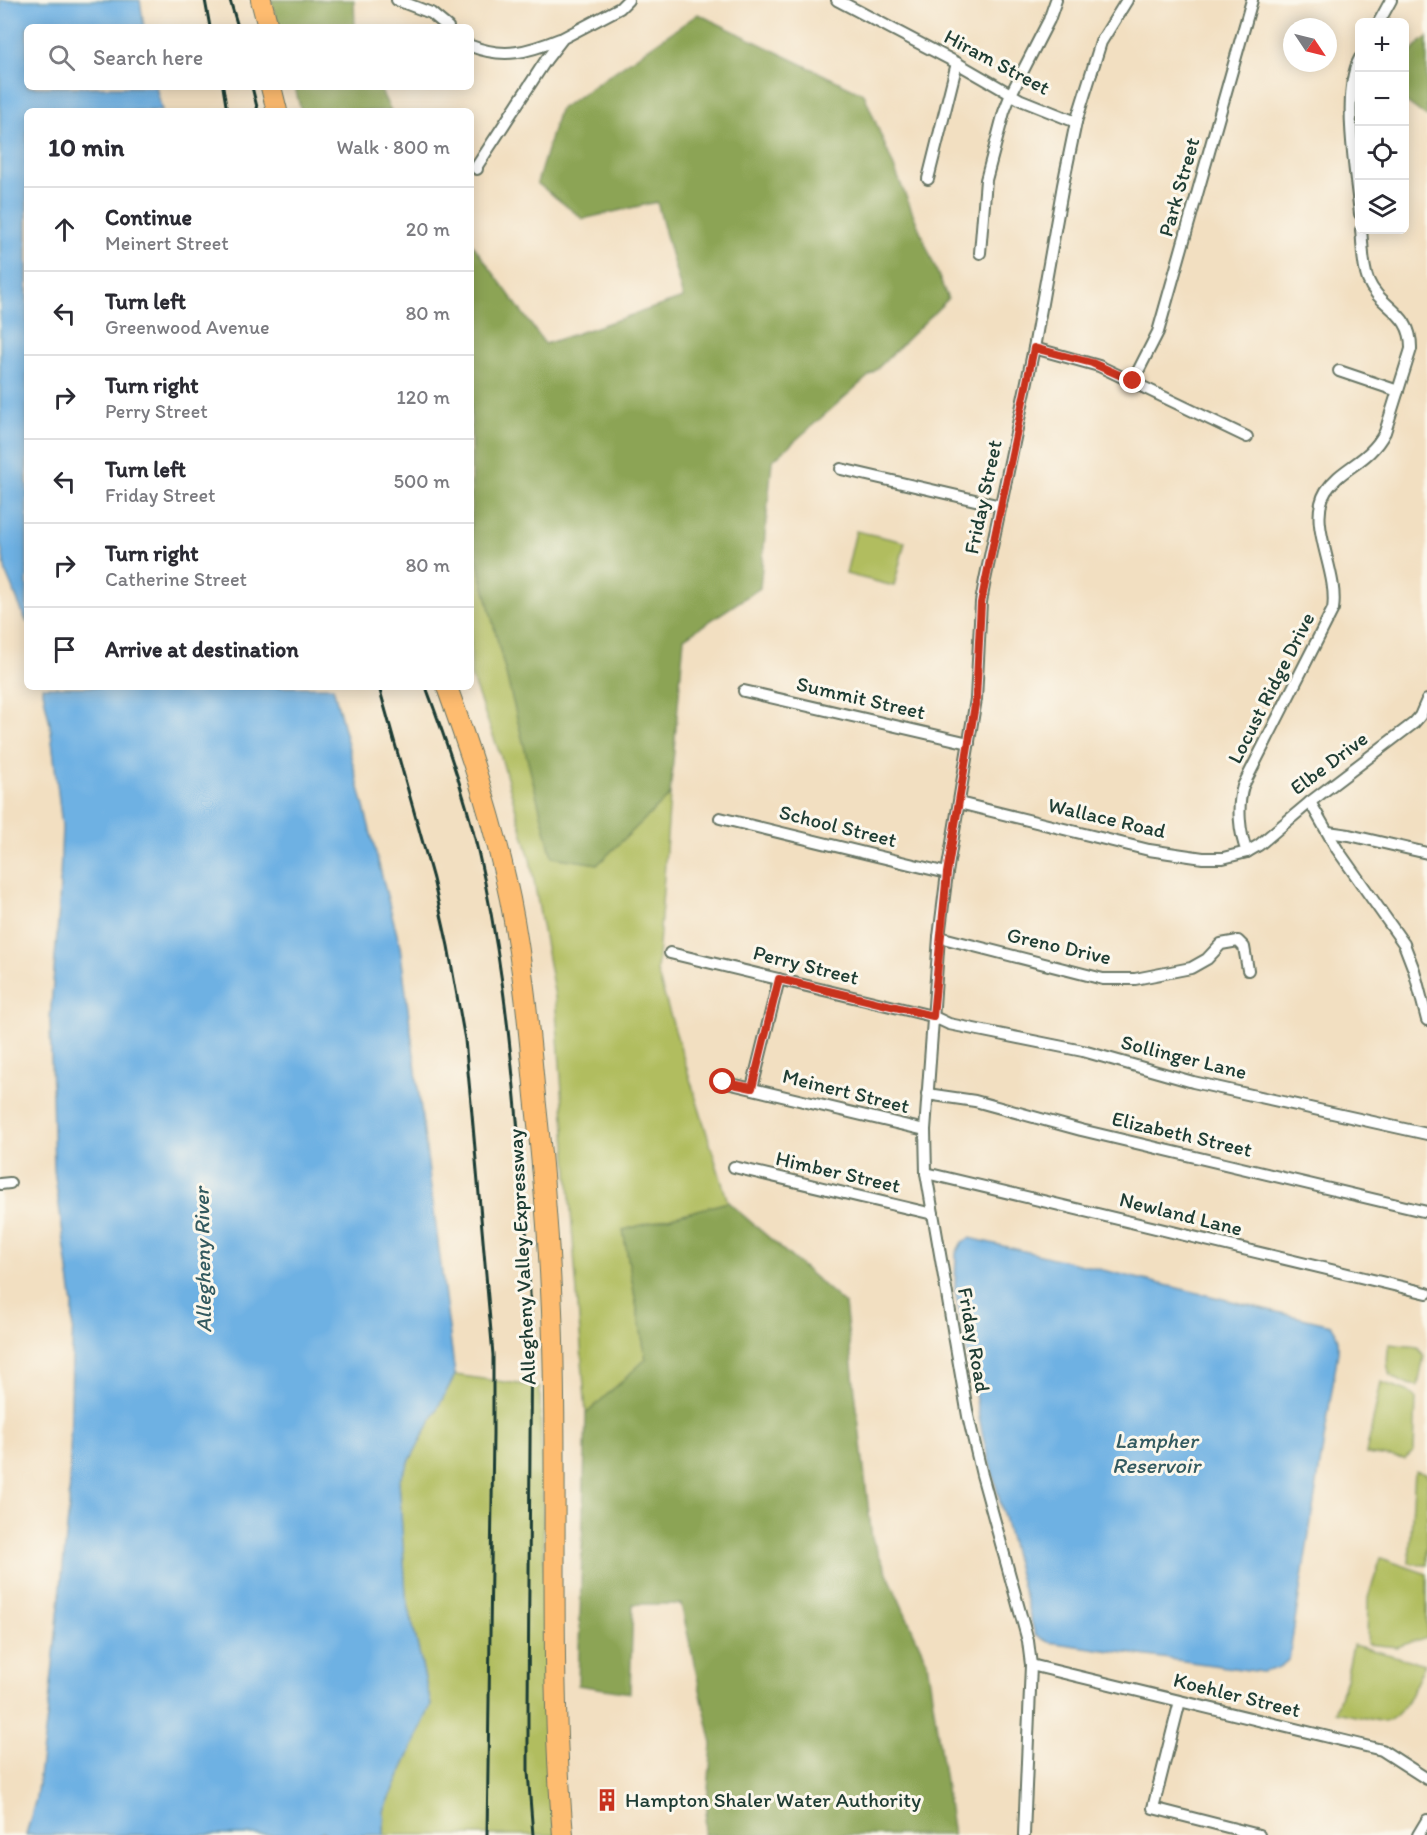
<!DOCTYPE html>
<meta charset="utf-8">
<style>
body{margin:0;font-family:Itim,sans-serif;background:#f7f7f7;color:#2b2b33}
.controls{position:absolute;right:18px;top:18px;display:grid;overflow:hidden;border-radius:9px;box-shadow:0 3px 15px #0003}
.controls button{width:54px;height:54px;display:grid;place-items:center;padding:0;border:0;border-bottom:2px solid #e1e1e2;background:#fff;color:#2b2b33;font:30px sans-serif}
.compass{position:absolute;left:1283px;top:18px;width:54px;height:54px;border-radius:50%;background:#fff;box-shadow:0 3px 15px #0003;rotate:125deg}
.stop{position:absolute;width:18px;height:18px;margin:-14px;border:4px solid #c8321e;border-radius:50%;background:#fff}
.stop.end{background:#c8321e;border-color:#fff;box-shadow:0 2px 6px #0008}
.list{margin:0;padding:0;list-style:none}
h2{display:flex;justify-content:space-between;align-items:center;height:78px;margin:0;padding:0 24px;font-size:26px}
h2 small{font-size:20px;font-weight:400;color:#7c7c81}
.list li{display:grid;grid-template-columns:39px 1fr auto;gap:18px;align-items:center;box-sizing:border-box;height:84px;padding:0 24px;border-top:2px solid #e1e1e2}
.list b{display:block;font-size:22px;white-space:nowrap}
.list p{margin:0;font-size:20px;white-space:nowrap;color:#7c7c81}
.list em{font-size:20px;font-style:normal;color:#7c7c81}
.icon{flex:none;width:33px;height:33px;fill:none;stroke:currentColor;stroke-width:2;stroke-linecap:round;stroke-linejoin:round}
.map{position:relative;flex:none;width:1427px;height:1835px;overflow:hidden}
.search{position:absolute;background:#fff;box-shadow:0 3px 15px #0003;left:24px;top:24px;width:450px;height:66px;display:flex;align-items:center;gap:15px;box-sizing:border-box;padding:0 21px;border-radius:9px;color:#7c7c81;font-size:22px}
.panel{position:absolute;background:#fff;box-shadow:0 3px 15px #0003;left:24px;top:108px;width:450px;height:582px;border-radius:9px}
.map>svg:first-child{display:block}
</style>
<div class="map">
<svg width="1427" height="1835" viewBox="0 0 1427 1835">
<rect width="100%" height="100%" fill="#fbf7ec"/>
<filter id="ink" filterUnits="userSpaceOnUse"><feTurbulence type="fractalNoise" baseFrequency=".0167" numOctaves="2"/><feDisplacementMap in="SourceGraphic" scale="12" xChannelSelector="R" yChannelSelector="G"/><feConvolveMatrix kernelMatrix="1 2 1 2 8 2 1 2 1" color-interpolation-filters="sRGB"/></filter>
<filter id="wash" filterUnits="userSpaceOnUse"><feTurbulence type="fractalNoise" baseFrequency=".008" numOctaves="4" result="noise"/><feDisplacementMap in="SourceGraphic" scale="24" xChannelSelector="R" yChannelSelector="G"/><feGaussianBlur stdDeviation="1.35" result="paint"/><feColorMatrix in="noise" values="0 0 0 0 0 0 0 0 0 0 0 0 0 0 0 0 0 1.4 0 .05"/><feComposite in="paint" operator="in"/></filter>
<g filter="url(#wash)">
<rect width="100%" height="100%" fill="#f2dfc1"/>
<!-- green -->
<g fill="#b1bd5e" stroke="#687d49" stroke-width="1.5">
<path d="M856,531L905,542L894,586L846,574Z"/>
<path d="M471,535L552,856L598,864L670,795L657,972L728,1202L623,1230L646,1359L586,1414L555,997L530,859L501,757L471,676Z"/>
<path d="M1389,1344L1418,1347L1424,1356L1418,1386C1388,1381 1384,1373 1389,1344Z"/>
<path d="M455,1375L540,1387L548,1723L555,1835H384V1811L431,1705L406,1595L399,1481Z"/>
<path d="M1381,1382L1407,1391L1416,1398L1414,1451L1405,1459L1366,1454Z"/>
<path d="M1415,1471L1427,1474V1565H1425L1409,1563Z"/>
<path d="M1381,1558L1427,1574V1637L1397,1647L1367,1644L1368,1598Z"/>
<path d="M1353,1645L1425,1664C1417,1680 1404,1719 1384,1722L1335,1712L1346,1679Z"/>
</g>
<!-- forest -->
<g fill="#8ca455" stroke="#567044" stroke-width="1.5">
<path d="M271,0H354L355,27H279Z"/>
<path d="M698,14L864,94L948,299L879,367L772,461L760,588L684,638L670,795L598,864L552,857L471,535V242L545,344L683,298L657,202L583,219L537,183L559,110Z"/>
<path d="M1427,37V117L1404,100C1404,70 1400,57 1427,37Z"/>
<path d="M295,87H379L391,111H301Z"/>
<path d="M728,1202L845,1304L872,1539L927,1662L953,1835H704L712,1744L681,1604H633L630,1693L578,1685L586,1414L646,1359L623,1230Z"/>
</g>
<!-- water -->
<g fill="#6eb1e3" stroke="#46778c" stroke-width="1.5">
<path d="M0,0H140L144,27H27V87H156L162,111H27V623L6,573L0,541Z"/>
<path d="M42,687H333L400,946L455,1375L399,1481L406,1595L431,1705L384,1811V1835H328L323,1831L317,1835H26L36,1798L49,1703L69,1508L73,1305L54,1170L50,1020L59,909L62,826L50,724Z"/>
<path d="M970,1238L1331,1325C1338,1334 1339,1341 1338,1352L1289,1659C1281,1668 1273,1670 1262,1672L1048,1642L1035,1635L983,1437L955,1290L956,1253L962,1242Z"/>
</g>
</g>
<g filter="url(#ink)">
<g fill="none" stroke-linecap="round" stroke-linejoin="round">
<!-- minor casing -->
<g stroke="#697665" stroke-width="14">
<g id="minor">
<path d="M397,0L431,13L448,27"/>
<path d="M837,0L957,63L1021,100L1076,122"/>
<path d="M1379,22L1391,0"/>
<path d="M471,46C504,59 528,52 560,39"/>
<path d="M1360,58C1341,92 1356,174 1360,214"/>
<path d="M477,169V166L546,60L563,38L620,8L628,0"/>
<path d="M928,179L957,63"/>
<path d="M980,253L986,180L1004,112L1011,94L1049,20L1056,0"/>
<path d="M1034,348L1099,366L1247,437"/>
<path d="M1339,371L1398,391"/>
<path d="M1133,381L1158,332L1252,0"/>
<path d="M841,469L1001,506"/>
<path d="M744,691L969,743"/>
<path d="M1310,802L1337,849L1404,944L1414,970L1427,1020"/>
<path d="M959,803L1149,850L1203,858H1223L1247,852L1259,845L1310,802L1414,723L1420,716L1427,700"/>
<path d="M720,818L947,873"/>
<path d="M1328,832L1349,835L1427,853"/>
<path d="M1247,852C1239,832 1237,806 1243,786L1333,609C1339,570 1306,524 1326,491C1341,467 1369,463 1385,432L1411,349C1412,311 1380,309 1368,280C1362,265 1363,246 1361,230"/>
<path d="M939,937L1103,979H1135L1191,968L1207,959L1221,944L1238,941L1244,947L1248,970"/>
<path d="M670,953L932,1016L949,1024L1083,1051L1193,1082L1427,1134"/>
<path d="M723,1082L925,1130"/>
<path d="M752,1088L779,979"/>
<path d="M927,1094L975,1101L1081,1130L1427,1212"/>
<path d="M734,1167L933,1214"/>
<path d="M926,1173L1427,1293"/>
<path d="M0,1184L10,1183"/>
<path d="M1031,1665L1382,1750L1427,1779"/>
<path d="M1180,1701L1153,1808L1259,1835"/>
<path d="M1024,1835L1031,1665L1028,1641L982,1475L968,1416L926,1173L925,1130L939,937L947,873L976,699L981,602L985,580L1034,348L1063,185L1076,122L1101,42L1127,0"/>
<path d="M1418,1835L1427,1820"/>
</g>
</g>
<!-- motorway casing -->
<g stroke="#697665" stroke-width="22">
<g id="motorway">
<path d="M261,0L268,27"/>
<path d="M271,87L277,111"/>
<path d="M447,687C472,757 495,826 510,899C523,964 529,1030 535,1096C543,1167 549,1239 552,1311C559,1485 548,1661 563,1835"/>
</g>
</g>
<!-- minor -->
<use href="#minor" stroke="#fff" stroke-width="10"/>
<!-- motorway -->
<use href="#motorway" stroke="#febc70" stroke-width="20"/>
<!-- rail -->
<g stroke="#1f3d34" stroke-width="3">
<path d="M205,0L210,27"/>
<path d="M230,0L238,27"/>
<path d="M223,87L227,111"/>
<path d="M252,87L258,111"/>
<path d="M379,687L433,879L448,946L465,1040L471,1103L493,1355V1434L487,1835"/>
<path d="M426,687C446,740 465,795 478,851C499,940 509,1029 517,1120C523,1185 528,1249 531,1314L528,1710V1772L533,1835"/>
</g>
</g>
</g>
<g fill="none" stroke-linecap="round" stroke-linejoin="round" filter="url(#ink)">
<!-- route -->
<path stroke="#c8321e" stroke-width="8" d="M723,1082L752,1088L779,979L933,1016L947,873L976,699L981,603L1034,348L1092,363L1133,381"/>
</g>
<!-- icons -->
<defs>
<g id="building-bare" transform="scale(1.8)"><path d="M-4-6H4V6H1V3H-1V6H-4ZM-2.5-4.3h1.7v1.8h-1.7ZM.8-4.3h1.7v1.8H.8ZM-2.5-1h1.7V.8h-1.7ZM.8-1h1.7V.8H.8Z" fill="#c8321e" stroke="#fbf7ec" stroke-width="2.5" paint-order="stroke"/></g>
</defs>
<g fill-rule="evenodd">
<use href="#building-bare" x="607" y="1800"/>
</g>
<g text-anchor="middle" stroke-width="6" stroke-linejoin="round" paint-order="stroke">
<!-- street labels -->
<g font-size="21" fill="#1f3d34" stroke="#fbf7ec">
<text transform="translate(997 62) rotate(28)" y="7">Hiram Street</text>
<text transform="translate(1179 187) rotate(-74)" y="7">Park Street</text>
<text transform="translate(983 497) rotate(-78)" y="7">Friday Street</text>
<text transform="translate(1271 688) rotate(-63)" y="7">Locust Ridge Drive</text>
<text transform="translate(861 698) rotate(13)" y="7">Summit Street</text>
<text transform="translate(1329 763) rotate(-37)" y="7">Elbe Drive</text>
<text transform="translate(1107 818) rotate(13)" y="7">Wallace Road</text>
<text transform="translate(838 826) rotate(14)" y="7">School Street</text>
<text transform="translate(1059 946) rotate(13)" y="7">Greno Drive</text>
<text transform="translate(806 965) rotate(14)" y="7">Perry Street</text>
<text transform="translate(1184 1057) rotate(14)" y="7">Sollinger Lane</text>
<text transform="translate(846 1091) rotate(14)" y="7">Meinert Street</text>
<text transform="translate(1182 1134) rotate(13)" y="7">Elizabeth Street</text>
<text transform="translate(838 1172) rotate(13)" y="7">Himber Street</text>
<text transform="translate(1181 1214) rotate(14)" y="7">Newland Lane</text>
<text transform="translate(522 1257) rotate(-93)" y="7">Allegheny Valley Expressway</text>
<text transform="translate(974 1340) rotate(80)" y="7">Friday Road</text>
<text transform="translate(1237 1695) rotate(14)" y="7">Koehler Street</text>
</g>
<!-- poi labels -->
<g font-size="21" fill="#1f3d34" stroke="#fbf7ec" text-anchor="start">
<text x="625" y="1807">Hampton Shaler Water Authority</text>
</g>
<!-- water labels -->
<g font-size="22" font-style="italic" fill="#335a60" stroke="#fbf7ec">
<text transform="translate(202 1260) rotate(-91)" y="8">Allegheny River</text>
<text x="1156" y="1448">Lampher<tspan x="1156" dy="25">Reservoir</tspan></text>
</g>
</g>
</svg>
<div class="controls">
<button>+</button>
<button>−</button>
<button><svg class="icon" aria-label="locate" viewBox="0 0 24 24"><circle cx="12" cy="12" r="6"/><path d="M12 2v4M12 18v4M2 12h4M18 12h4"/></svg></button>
<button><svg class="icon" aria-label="layers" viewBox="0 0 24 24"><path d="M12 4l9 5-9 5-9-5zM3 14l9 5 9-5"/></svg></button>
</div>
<svg class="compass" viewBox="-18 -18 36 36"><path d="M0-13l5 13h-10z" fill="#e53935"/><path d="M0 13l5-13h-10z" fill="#7c7c81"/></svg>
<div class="stop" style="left:723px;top:1082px"></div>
<div class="stop end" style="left:1133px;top:381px"></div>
<div class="search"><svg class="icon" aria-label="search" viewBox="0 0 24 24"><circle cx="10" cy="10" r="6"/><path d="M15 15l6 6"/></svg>Search here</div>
<section class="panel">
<h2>10 min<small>Walk · 800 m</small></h2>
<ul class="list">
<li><svg class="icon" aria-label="ahead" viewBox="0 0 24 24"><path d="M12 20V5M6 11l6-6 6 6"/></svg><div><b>Continue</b><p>Meinert Street</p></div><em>20 m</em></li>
<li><svg class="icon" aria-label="left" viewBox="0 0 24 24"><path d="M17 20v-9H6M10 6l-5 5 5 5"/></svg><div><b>Turn left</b><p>Greenwood Avenue</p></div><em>80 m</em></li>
<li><svg class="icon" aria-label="right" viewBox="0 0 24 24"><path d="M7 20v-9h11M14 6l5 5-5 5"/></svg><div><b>Turn right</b><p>Perry Street</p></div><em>120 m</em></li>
<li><svg class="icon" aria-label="left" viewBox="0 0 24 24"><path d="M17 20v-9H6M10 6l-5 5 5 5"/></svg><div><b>Turn left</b><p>Friday Street</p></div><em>500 m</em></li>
<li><svg class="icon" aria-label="right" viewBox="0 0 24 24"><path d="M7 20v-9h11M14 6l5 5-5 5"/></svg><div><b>Turn right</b><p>Catherine Street</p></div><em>80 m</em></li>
<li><svg class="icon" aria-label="arrive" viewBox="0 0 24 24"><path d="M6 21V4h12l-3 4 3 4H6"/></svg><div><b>Arrive at destination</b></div></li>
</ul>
</section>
</div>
